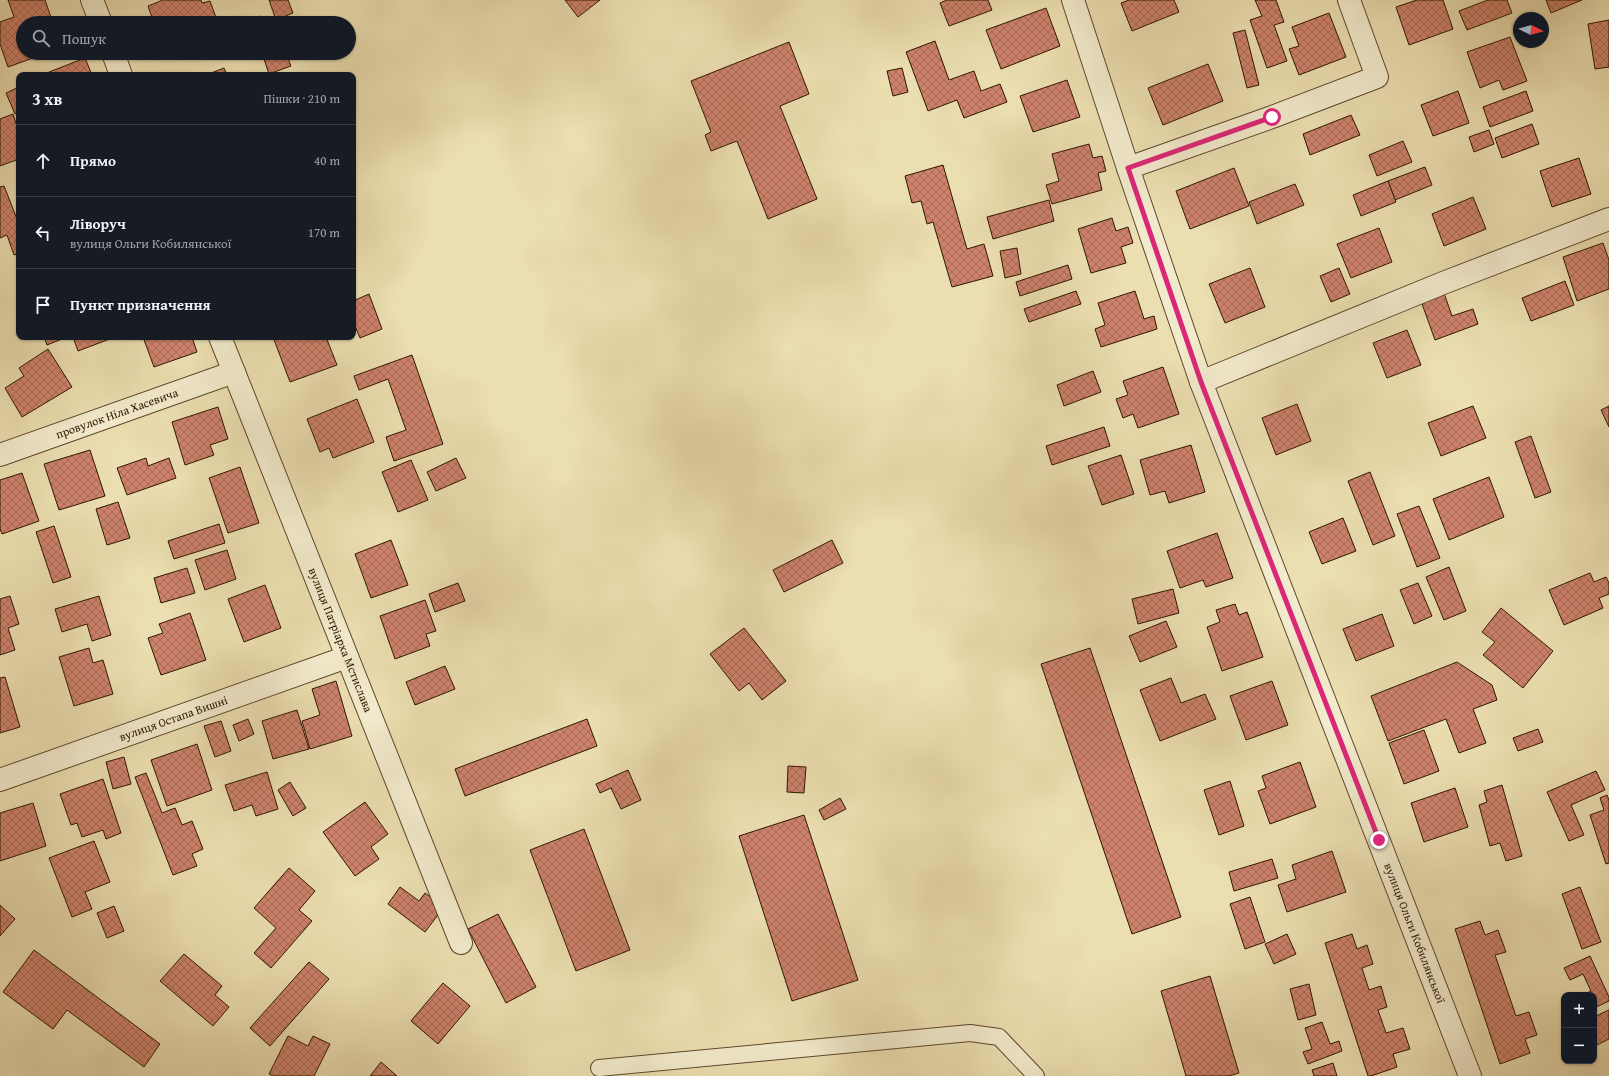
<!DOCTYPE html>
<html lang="uk">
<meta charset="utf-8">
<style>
body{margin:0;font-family:"Gentium Book Plus",serif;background:#242831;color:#f1f3f6}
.controls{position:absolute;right:12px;bottom:12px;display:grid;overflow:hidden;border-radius:8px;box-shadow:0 1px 3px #0004}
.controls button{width:36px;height:36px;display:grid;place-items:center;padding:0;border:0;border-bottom:1px solid #363941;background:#171b24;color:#f1f3f6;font:20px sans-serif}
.compass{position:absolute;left:1513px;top:12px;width:36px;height:36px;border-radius:50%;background:#171b24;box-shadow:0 1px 3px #0004;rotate:96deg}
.stop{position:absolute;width:12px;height:12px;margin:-9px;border:3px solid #db2777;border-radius:50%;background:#fff}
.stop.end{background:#db2777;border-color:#fff;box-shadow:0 1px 4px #0008}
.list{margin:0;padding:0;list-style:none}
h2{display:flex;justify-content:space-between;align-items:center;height:52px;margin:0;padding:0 16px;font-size:17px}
h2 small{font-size:13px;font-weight:400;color:#9ea1a6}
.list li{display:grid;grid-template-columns:26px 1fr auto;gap:12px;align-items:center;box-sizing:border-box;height:72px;padding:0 16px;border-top:1px solid #363941}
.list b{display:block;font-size:15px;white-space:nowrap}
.list p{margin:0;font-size:13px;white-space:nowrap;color:#9ea1a6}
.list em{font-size:13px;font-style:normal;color:#9ea1a6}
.icon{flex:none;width:22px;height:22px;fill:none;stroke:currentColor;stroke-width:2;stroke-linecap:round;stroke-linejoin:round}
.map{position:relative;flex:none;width:1609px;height:1076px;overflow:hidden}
.search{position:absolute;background:#171b24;box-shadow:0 1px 3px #0004;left:16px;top:16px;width:340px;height:44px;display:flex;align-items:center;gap:10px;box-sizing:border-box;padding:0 14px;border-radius:22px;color:#9ea1a6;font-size:15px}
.panel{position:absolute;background:#171b24;box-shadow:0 1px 3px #0004;left:16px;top:72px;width:340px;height:268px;border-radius:8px}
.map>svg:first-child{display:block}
</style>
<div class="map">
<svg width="1609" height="1076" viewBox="0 0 1609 1076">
<defs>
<pattern id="building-cross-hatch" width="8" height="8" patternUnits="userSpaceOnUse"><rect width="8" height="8" fill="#cd826c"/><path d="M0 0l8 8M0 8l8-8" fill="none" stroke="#a76956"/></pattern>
</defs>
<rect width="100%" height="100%" fill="#ebdeb0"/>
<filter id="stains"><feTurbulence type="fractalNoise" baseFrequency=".005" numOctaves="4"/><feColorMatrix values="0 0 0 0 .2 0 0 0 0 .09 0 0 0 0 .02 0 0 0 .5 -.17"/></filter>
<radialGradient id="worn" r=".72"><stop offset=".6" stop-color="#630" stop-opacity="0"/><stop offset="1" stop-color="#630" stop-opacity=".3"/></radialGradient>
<!-- building -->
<g fill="url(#building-cross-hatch)" stroke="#2f1600">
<path d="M8,0H45L53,23H23V53H47L8,67L0,44V22L14,17Z"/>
<path d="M163,0H201L202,3L210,1L218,23H154L148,6Z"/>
<path d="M269,0H288L293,13L276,20Z"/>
<path d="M565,0H600L578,17Z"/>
<path d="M947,0H988L992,10L949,26L940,3Z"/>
<path d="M1129,0H1174L1179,12L1132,31L1121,3Z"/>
<path d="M1255,0H1276L1284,22L1274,25L1287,61L1267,68L1250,20L1262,16Z"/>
<path d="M1417,0H1443L1453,29L1409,45L1396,7Z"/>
<path d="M1488,0H1507L1512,13L1467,30L1459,11Z"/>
<path d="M1546,0H1582L1551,13Z"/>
<path d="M1046,8L1060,46L1001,69L986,30Z"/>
<path d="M1329,13L1346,57L1299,75L1289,49L1299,46L1292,27Z"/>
<path d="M260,16L262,23H241Z"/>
<path d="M1609,20V67L1595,69L1588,24Z"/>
<path d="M1245,30L1259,85L1247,88L1233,33Z"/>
<path d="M1510,37L1527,81L1503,90L1499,80L1480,88L1467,52Z"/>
<path d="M935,41L949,80L974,71L981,91L1000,84L1007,102L964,118L957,100L928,111L906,52Z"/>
<path d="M789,42L809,94L780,106L817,199L768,219L737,141L711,151L705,135L711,132L691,81Z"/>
<path d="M262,53H286L291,66L269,74Z"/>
<path d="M85,58L92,75H45L44,74Z"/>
<path d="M1208,64L1223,101L1163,125L1148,88Z"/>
<path d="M224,68L227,75H206Z"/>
<path d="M902,68L908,92L893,96L887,71Z"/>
<path d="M1067,80L1080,117L1033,132L1020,96Z"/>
<path d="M19,87V112L15,114L6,93Z"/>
<path d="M1458,91L1469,123L1433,136L1421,105Z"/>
<path d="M1526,91L1533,111L1490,127L1483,107Z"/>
<path d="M13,114L19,133V159L0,166V119Z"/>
<path d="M1351,115L1360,135L1310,155L1303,134Z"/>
<path d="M1532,124L1539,144L1502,158L1495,138Z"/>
<path d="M1489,130L1494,144L1474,152L1469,137Z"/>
<path d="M1403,141L1412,162L1377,176L1369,155Z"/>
<path d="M1089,144L1093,158L1102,156L1106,171L1098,173L1102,190L1052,204L1046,185L1059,181L1052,154Z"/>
<path d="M1579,158L1591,194L1552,207L1540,171Z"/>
<path d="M943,165L967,249L984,244L993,276L952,287L933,222L927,224L921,201L912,203L905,176Z"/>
<path d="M1425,167L1432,185L1395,200L1388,181Z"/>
<path d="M1234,168L1249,206L1190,229L1176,191Z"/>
<path d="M1388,181L1396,202L1361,216L1353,195Z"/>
<path d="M1295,184L1304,205L1257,224L1249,202Z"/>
<path d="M4,186L19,224V253L14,255L7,235L0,238V187Z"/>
<path d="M1473,197L1486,229L1444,246L1432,214Z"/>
<path d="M1049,200L1054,221L993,239L987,217Z"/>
<path d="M1112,218L1116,231L1128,227L1133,243L1121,247L1126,263L1091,273L1078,229Z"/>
<path d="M1379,228L1392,262L1351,278L1337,244Z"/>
<path d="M1603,243L1609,260V289L1577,301L1563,257Z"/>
<path d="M1017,248L1021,274L1005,278L1000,251Z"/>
<path d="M1068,265L1072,279L1020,296L1016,282Z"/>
<path d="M1250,268L1265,307L1225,323L1209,284Z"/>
<path d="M1339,268L1350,294L1331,302L1320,276Z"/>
<path d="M1565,281L1574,305L1531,321L1522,298Z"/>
<path d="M1076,291L1081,304L1029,322L1024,309Z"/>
<path d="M1135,291L1144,319L1154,316L1157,329L1101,347L1095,329L1105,325L1098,303Z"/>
<path d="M1444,293L1452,316L1473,309L1478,324L1435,340L1421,301Z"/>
<path d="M369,294L382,329L360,338L353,321V301Z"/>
<path d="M1407,330L1421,365L1387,378L1373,343Z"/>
<path d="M44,337H67L47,345Z"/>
<path d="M73,337H115L78,351Z"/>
<path d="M143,337H192L197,352L154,367Z"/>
<path d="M273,337H326L337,365L290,382Z"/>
<path d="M48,349L72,387L22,417L5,388L24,376L19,368Z"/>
<path d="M412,355L443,444L394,461L386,437L406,430L388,379L359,390L354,376Z"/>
<path d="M1163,367L1179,414L1138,428L1133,414L1123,418L1116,399L1128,395L1123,381Z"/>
<path d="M1093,371L1101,392L1064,406L1057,385Z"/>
<path d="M357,399L374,442L333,458L329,448L320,452L307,419Z"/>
<path d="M1297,404L1311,441L1276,455L1262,418Z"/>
<path d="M1473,406L1486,438L1441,456L1428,423Z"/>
<path d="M1609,406V427L1601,410Z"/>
<path d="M218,407L228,439L210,445L214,455L185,465L172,422Z"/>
<path d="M1104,427L1110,446L1052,465L1046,446Z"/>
<path d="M1531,436L1551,492L1535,498L1515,442Z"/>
<path d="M1191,445L1205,492L1169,503L1165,491L1150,495L1140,460Z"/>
<path d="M90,450L105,496L59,510L44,464Z"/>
<path d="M1121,455L1134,494L1102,505L1088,466Z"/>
<path d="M146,458L148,466L169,458L176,478L127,495L117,468Z"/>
<path d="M456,458L466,478L436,491L427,472Z"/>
<path d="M411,460L428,500L398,512L382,472Z"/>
<path d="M240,467L259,523L228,533L209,478Z"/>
<path d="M1370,472L1395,536L1373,545L1348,481Z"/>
<path d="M22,473L39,521L2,534L0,529V480Z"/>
<path d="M1489,477L1504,517L1449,540L1433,499Z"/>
<path d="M118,502L130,538L107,545L96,509Z"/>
<path d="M1419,506L1440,558L1417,567L1397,514Z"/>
<path d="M1343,518L1356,551L1322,564L1309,532Z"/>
<path d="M219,524L225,543L174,559L168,541Z"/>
<path d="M54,526L71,577L53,583L36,532Z"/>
<path d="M1217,533L1233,578L1206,587L1203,580L1180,588L1167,551Z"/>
<path d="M391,540L408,585L371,598L355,554Z"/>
<path d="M832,540L843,563L784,592L773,570Z"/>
<path d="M227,550L236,579L205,590L195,560Z"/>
<path d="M1449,567L1466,611L1444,620L1426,577Z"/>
<path d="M187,568L195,593L161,603L154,578Z"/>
<path d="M1590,573L1594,582L1606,577L1609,583V594L1599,598L1603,608L1564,625L1549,590Z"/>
<path d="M458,583L465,601L435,612L429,594Z"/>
<path d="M1418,583L1432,616L1414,624L1400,590Z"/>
<path d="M265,585L281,628L244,642L228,599Z"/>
<path d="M1173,589L1179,613L1138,624L1132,599Z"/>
<path d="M10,596L19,624L8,628L15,650L0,655V599Z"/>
<path d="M99,596L111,635L92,641L87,624L62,632L55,609Z"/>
<path d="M425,600L436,631L426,634L430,646L395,659L380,616Z"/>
<path d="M1235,604L1239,615L1247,612L1263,657L1222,671L1207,627L1220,622L1216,610Z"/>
<path d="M1501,608L1553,651L1523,688L1483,655L1495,642L1482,632Z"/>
<path d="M190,613L206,660L161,675L148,638L163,633L159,624Z"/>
<path d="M1382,614L1394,646L1356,661L1343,629Z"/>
<path d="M1166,621L1177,647L1140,662L1129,636Z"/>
<path d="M744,628L786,681L762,700L749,683L739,691L710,654Z"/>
<path d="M89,648L93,663L103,660L113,694L74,706L59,657Z"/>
<path d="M1090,648L1181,917L1132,934L1041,664Z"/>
<path d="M1457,662L1492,685L1497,700L1473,709L1486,743L1459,753L1446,719L1388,741L1371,696Z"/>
<path d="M445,666L455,689L415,705L406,682Z"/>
<path d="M5,677L20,727L0,733V678Z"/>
<path d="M1171,678L1181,703L1205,694L1216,719L1160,741L1140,690Z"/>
<path d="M336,681L352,736L310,749L302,721L320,715L312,689Z"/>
<path d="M1272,681L1288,725L1246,740L1230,696Z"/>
<path d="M297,710L309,749L273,759L262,721Z"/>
<path d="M248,719L254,734L239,741L233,725Z"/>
<path d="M587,719L597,746L465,796L455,769Z"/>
<path d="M221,721L231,751L215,757L204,726Z"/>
<path d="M1538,729L1543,742L1518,751L1513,738Z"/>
<path d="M1424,730L1439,771L1404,784L1389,743Z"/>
<path d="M197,744L212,790L167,806L151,760Z"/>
<path d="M124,757L131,784L113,789L106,762Z"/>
<path d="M1300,762L1316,807L1270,824L1258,791L1266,788L1262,776Z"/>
<path d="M788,766L806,767L804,793L787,792Z"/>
<path d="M628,770L641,800L621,809L611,788L600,793L596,784Z"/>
<path d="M1596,771L1605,790L1571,805L1584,835L1569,841L1547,792Z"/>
<path d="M267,772L278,809L256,816L252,805L234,811L225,785Z"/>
<path d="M146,773L162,813L175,808L182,825L192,821L203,849L192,854L197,866L173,875L135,777Z"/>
<path d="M103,779L121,833L106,839L103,830L82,837L77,823L71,825L60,794Z"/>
<path d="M1230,781L1244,826L1219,835L1204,790Z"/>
<path d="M290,782L306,808L293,816L278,790Z"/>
<path d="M1502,785L1522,856L1506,861L1500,843L1490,846L1479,805L1487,802L1484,791Z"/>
<path d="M1455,788L1468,827L1424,842L1411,803Z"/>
<path d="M1607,795L1609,800V863L1606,864L1590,815L1604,810L1600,798Z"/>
<path d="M840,798L846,809L824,820L819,810Z"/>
<path d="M365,802L388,834L371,847L379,859L355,876L323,832Z"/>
<path d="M33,803L46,846L0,861V813Z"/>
<path d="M804,815L858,980L792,1001L739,836Z"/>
<path d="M584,829L630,950L576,971L530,850Z"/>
<path d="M94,841L110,882L85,892L92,909L72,917L49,858Z"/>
<path d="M1332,851L1346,892L1287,912L1278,885L1296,879L1292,865Z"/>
<path d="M1272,859L1278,878L1234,891L1229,872Z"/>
<path d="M289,868L315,891L299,910L312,921L271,968L254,953L276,928L254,908Z"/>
<path d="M400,887L419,901L425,893L444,907L425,932L388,904Z"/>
<path d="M1580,887L1601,942L1582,949L1562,894Z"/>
<path d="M1250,897L1265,942L1245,949L1230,904Z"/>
<path d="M0,905L15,919L0,936Z"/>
<path d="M114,906L124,931L107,938L97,913Z"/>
<path d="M498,914L536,987L506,1003L468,929Z"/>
<path d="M1480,921L1485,935L1498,930L1506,952L1495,955L1516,1016L1529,1012L1537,1035L1525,1039L1530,1053L1500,1064L1455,929Z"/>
<path d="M1287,934L1296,954L1274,964L1265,944Z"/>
<path d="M1352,934L1357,949L1367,945L1373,964L1362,968L1369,990L1381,986L1387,1007L1378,1010L1386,1033L1403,1028L1410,1049L1393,1054L1397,1067L1371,1076H1368L1325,943Z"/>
<path d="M34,950L160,1044L144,1067L67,1010L53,1029L3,992Z"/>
<path d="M184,954L222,986L215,995L229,1007L213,1026L160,981Z"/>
<path d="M1590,956L1609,997V1001L1594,1008V995H1583L1591,991L1583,974L1570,980L1564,968Z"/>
<path d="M309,962L329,979L270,1046L250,1028Z"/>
<path d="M1210,976L1239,1073L1229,1076H1186L1161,991Z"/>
<path d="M443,983L470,1006L438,1044L411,1021Z"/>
<path d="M1309,984L1316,1015L1298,1020L1290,989Z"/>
<path d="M1609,1010V1039L1597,1045L1594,1039V1017Z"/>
<path d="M1322,1022L1330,1044L1339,1041L1342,1051L1308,1064L1303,1052L1312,1049L1305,1028Z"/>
<path d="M288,1036L308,1046L313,1036L330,1044L314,1076H273L269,1074Z"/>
<path d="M381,1062L397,1076H370Z"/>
<path d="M1333,1063L1337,1076H1314L1312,1070Z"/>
</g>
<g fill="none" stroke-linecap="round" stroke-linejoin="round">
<!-- lane casing -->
<g stroke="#5e482c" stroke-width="18">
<path id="lane" d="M599,1068L970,1033L999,1037L1036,1076"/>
</g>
<!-- street casing -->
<g stroke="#5e482c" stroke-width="24">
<g id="street">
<path d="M92,0L101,23"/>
<path id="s1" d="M1073,0L1128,168L1201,382L1470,1076"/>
<path d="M113,53L121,75"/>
<path d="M1128,168L1272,117L1377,77L1349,0"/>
<path id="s2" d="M220,337L461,943"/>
<path d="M1201,382L1443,283L1609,219"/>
<path id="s3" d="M0,455L234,372"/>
<path id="s4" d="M0,780L347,657"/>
</g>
</g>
<!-- lane -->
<use href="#lane" stroke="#f2eacc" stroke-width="16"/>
<!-- street -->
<use href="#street" stroke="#f2eacc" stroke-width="22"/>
</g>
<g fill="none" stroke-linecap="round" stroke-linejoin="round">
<!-- route -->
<path stroke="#db2777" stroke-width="5" d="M1272,117L1128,168L1201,382L1379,840"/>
</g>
<g text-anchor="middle" stroke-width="3" stroke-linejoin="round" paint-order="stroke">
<!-- street labels -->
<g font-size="12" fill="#2f1600" stroke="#f2eacc">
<text dy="4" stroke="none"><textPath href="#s3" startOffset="124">провулок Ніла Хасевича</textPath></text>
<text dy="4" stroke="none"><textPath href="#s2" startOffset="326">вулиця Патріарха Мстислава</textPath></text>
<text dy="4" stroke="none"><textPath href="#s4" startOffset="184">вулиця Остапа Вишні</textPath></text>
<text dy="4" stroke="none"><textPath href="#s1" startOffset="994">вулиця Ольги Кобилянської</textPath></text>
</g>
</g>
<rect width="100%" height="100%" filter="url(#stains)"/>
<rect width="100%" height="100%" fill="url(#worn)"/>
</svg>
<div class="controls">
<button>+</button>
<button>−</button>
</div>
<svg class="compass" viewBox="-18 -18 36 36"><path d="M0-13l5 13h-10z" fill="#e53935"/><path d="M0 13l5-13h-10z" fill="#9ea1a6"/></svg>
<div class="stop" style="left:1272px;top:117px"></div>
<div class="stop end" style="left:1379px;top:840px"></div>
<div class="search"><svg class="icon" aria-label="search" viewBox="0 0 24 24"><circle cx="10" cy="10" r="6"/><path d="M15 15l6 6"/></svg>Пошук</div>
<section class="panel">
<h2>3 хв<small>Пішки · 210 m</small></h2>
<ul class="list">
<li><svg class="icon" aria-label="ahead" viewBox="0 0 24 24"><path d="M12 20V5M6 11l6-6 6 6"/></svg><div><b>Прямо</b></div><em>40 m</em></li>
<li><svg class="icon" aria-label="left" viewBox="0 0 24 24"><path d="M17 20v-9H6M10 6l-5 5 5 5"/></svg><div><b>Ліворуч</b><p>вулиця Ольги Кобилянської</p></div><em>170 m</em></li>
<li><svg class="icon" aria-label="arrive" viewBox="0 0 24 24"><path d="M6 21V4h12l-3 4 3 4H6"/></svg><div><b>Пункт призначення</b></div></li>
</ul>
</section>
</div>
